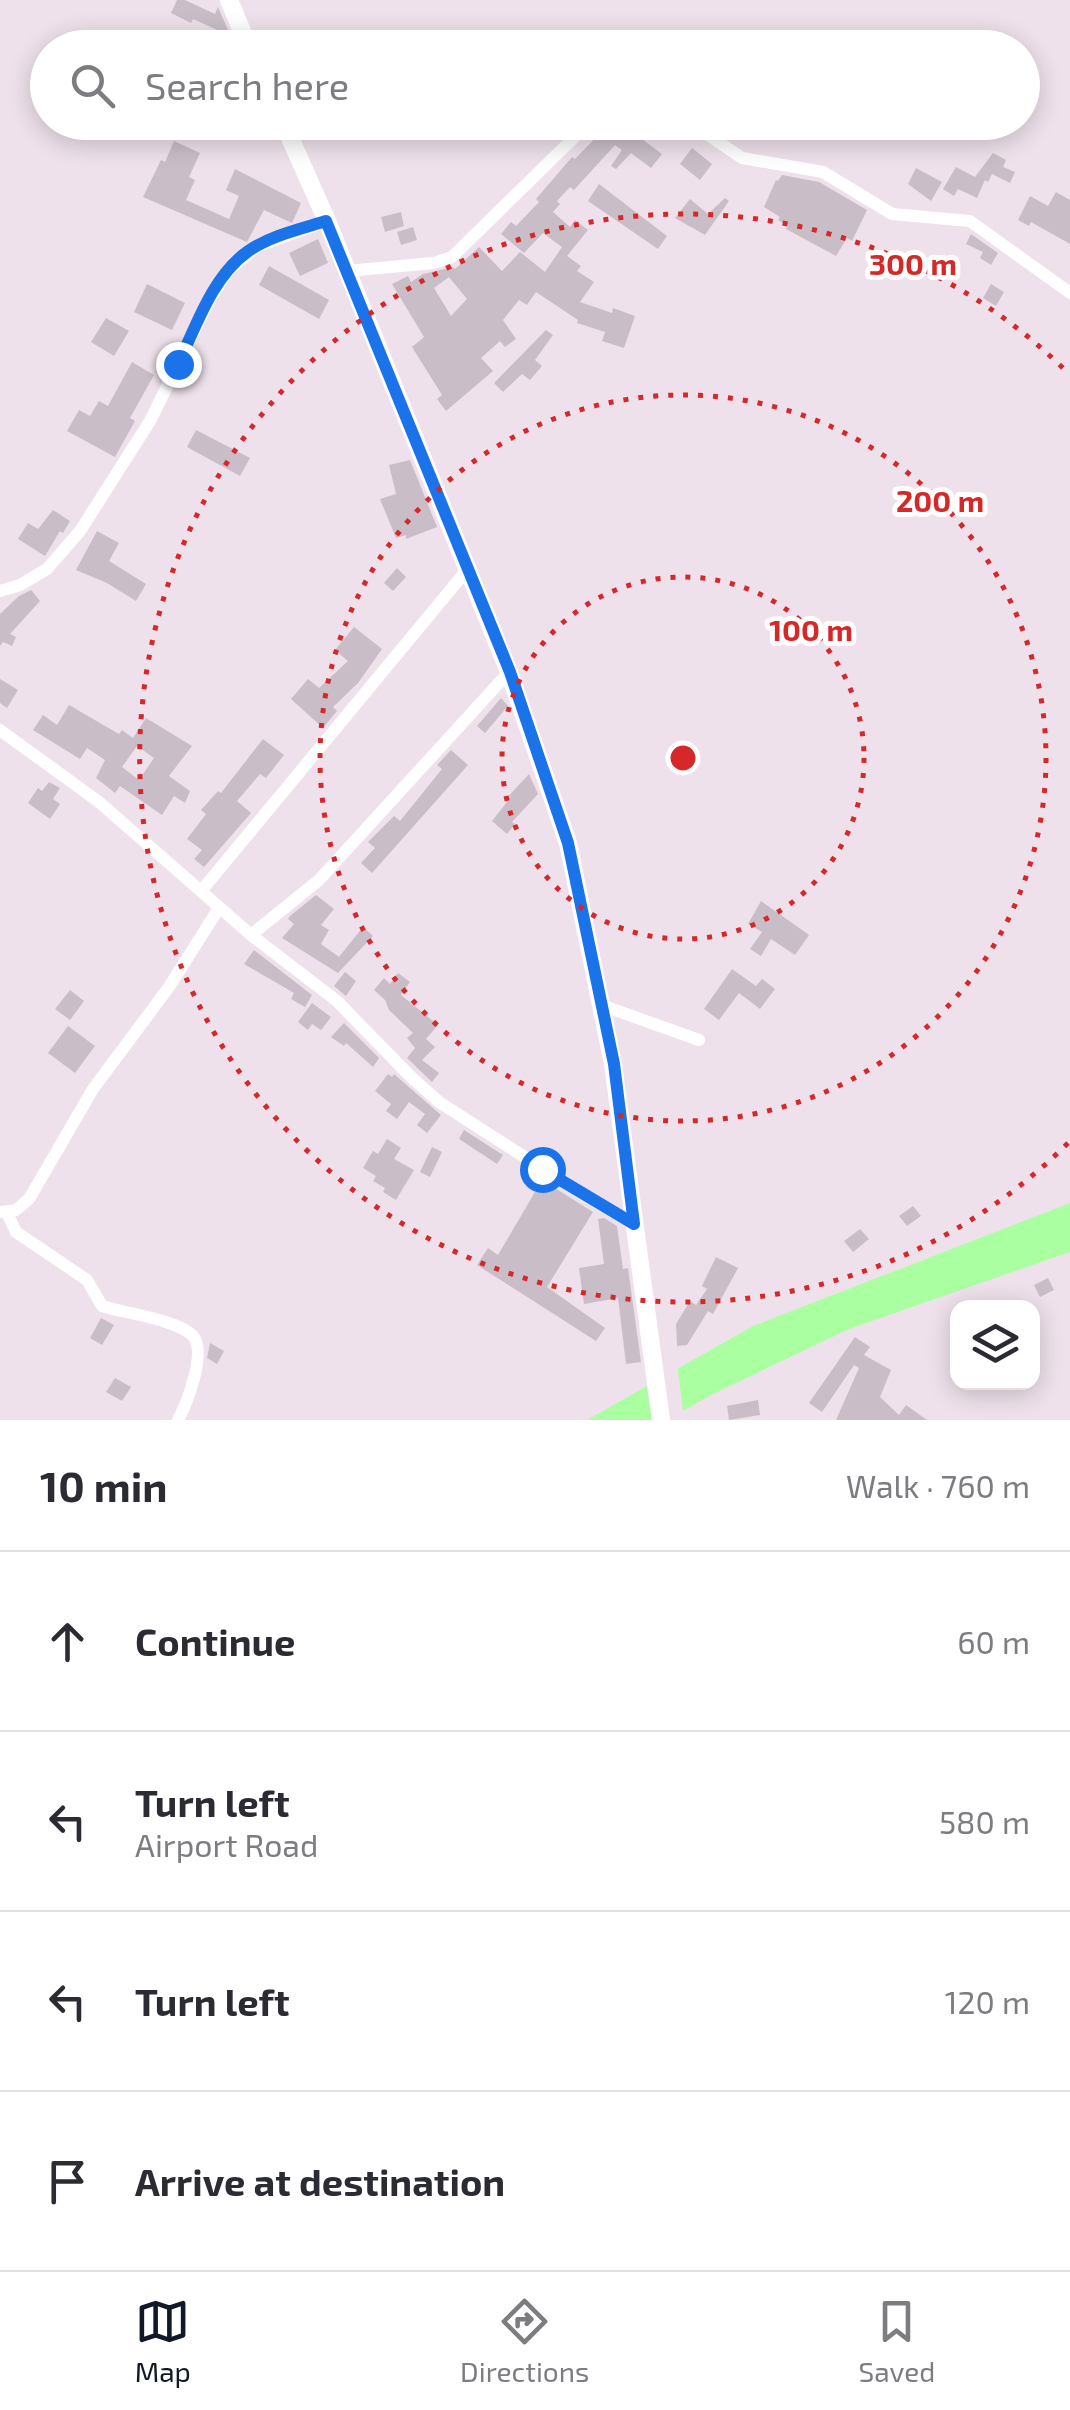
<!DOCTYPE html>
<meta charset="utf-8">
<style>
body{margin:0;font-family:"Exo 2",sans-serif;background:#f2f2f3;color:#2b2b33}
.controls{position:absolute;right:30px;bottom:30px;display:grid;overflow:hidden;border-radius:20px;box-shadow:0 5px 25px #0003}
.controls button{width:90px;height:90px;display:grid;place-items:center;padding:0;border:0;border-bottom:2px solid #e1e1e2;background:#fff;color:#2b2b33;font:50px sans-serif}
.stop{position:absolute;width:30px;height:30px;margin:-22px;border:8px solid #1a73e8;border-radius:50%;background:#fff}
.stop.end{background:#1a73e8;border-color:#fff;box-shadow:0 2px 10px #0008}
.list{margin:0;padding:0;list-style:none}
h2{display:flex;justify-content:space-between;align-items:center;height:130px;margin:0;padding:0 40px;font-size:42px}
h2 small{font-size:32px;font-weight:400;color:#7c7c81}
.list li{display:grid;grid-template-columns:65px 1fr auto;gap:30px;align-items:center;box-sizing:border-box;height:180px;padding:0 40px;border-top:2px solid #e1e1e2}
.list b{display:block;font-size:38px;white-space:nowrap}
.list p{margin:0;font-size:32px;white-space:nowrap;color:#7c7c81}
.list em{font-size:32px;font-style:normal;color:#7c7c81}
.icon{flex:none;width:55px;height:55px;fill:none;stroke:currentColor;stroke-width:2;stroke-linecap:round;stroke-linejoin:round}
.map{position:relative;flex:none;width:1070px;height:1420px;overflow:hidden}
.search{position:absolute;background:#fff;box-shadow:0 5px 25px #0003;left:30px;right:30px;top:30px;height:110px;display:flex;align-items:center;gap:25px;box-sizing:border-box;padding:0 35px;border-radius:55px;color:#7c7c81;font-size:38px}
.sheet{height:850px;background:#fff}
nav{display:flex;justify-content:space-around;align-items:center;box-sizing:border-box;height:140px;border-top:2px solid #e1e1e2;background:#fff;font-size:28px;color:#7c7c81}
nav a{display:grid;justify-items:center;gap:5px}
nav .on{color:#111827}
.map>svg:first-child{display:block}
</style>
<div class="map">
<svg width="1070" height="1420" viewBox="0 0 1070 1420">
<rect width="100%" height="100%" fill="#eee1eb"/>
<!-- water -->
<path fill="#aaffa0" d="M1070,1203V1252L849,1329L711,1395L667,1420H587L753,1326Z"/>
<!-- pier -->
<path fill="#eee1eb" d="M677,1364L684,1416L677,1420H652L646,1381Z"/>
<!-- building -->
<g fill="#c9bec7" fill-rule="evenodd">
<path d="M177,0H185L215,14L218,7L228,30L226,34L193,19L191,23L171,13Z"/>
<path d="M611,122H630L637,129L634,133L662,154L651,168L631,153L616,169L611,166L622,150L615,145L574,190L570,187L557,201L560,204L553,212L570,227L575,220L588,230L567,256L581,266L577,271L594,282L580,302L612,313L613,308L635,316L624,348L602,341L605,332L577,323L578,320L536,292L527,305L519,300L503,320L516,339L505,347L500,341L481,358L493,371L446,411L437,399L442,395L412,347L424,337L392,284L408,276L411,282L423,274L453,267L455,269L479,247L502,271L520,252L545,272L562,247L543,233L524,253L501,234L511,222L516,226L539,202L536,199L572,157L575,159ZM449,277L467,299L451,316L434,288Z"/>
<path d="M174,141L200,153L189,177L195,180L186,200L229,219L239,196L226,190L235,169L301,203L292,223L264,210L247,242L143,197L161,160L165,162Z"/>
<path d="M692,148L712,164L700,180L680,164Z"/>
<path d="M993,153L1006,160L1003,167L1015,172L1010,183L992,174L988,182L985,180L977,198L958,189L954,196L943,189L956,167L975,177Z"/>
<path d="M916,168L942,182L931,201L908,184Z"/>
<path d="M782,175L819,182L867,210L852,241L847,238L836,256L786,229L788,226L778,220L780,217L764,207L776,180L778,181Z"/>
<path d="M599,184L667,236L658,249L588,201Z"/>
<path d="M1056,192L1070,200V244L1031,222L1029,226L1018,220L1030,196L1048,206Z"/>
<path d="M725,198L729,201L705,235L675,218L690,199L708,214Z"/>
<path d="M401,212L404,226L385,232L381,217Z"/>
<path d="M413,227L417,240L401,245L397,232Z"/>
<path d="M971,234L998,253L991,265L980,258L983,252L966,244Z"/>
<path d="M318,239L328,263L300,276L289,253Z"/>
<path d="M269,266L329,300L319,319L259,285Z"/>
<path d="M147,284L185,303L172,330L134,312Z"/>
<path d="M991,284L1004,292L996,306L983,298Z"/>
<path d="M106,318L129,331L114,356L91,342Z"/>
<path d="M546,330L553,335L535,360L542,366L530,380L522,374L503,392L494,383Z"/>
<path d="M132,362L154,375L130,418L135,421L115,457L67,431L79,410L90,416L99,401L108,406Z"/>
<path d="M196,430L250,458L240,476L187,447Z"/>
<path d="M410,460L437,527L406,539V535L396,538L380,499L396,494L389,465Z"/>
<path d="M53,510L70,521L63,533L60,531L45,556L18,539L28,523L38,529Z"/>
<path d="M97,531L119,543L109,561L146,584L136,601L107,583L76,570Z"/>
<path d="M397,568L406,577L393,591L384,583Z"/>
<path d="M31,590L40,601L10,634L16,637L12,646L3,642L0,646V614L19,596Z"/>
<path d="M354,627L382,649L358,683L333,707L337,711L323,728L291,699L308,679L319,688L348,661L335,650Z"/>
<path d="M0,679L18,690L7,708L0,703Z"/>
<path d="M501,698L508,706L485,733L477,726Z"/>
<path d="M69,705L119,734L122,730L133,738L146,718L192,746L169,776L190,791L185,803L174,796L162,815L120,786L115,793L96,778L105,760L87,748L80,759L33,730L43,715L57,725ZM137,746L154,758L139,780L122,767Z"/>
<path d="M263,739L284,755L266,778L260,774L237,801L251,813L204,867L194,859L202,850L187,839L206,814L201,810L218,791L221,793Z"/>
<path d="M451,750L468,765L372,873L361,863L375,848L368,842L394,816L400,821L442,769L437,765Z"/>
<path d="M529,774L538,794L512,822L515,824L507,834L492,821L507,802L505,800Z"/>
<path d="M49,782L60,788L53,799L60,804L50,819L28,803L38,788L42,791Z"/>
<path d="M316,895L334,909L321,925L329,930L321,944L339,957L363,927L373,936L338,973L282,938L294,924L288,919L290,916Z"/>
<path d="M761,901L809,935L795,955L771,939L761,956L750,949L762,932L748,924Z"/>
<path d="M254,950L312,995L305,1007L291,999L294,993L244,964Z"/>
<path d="M732,969L756,986L762,979L775,989L760,1009L739,993L719,1020L704,1009Z"/>
<path d="M345,972L356,981L346,996L334,986Z"/>
<path d="M398,973L410,982L401,995L438,1025L426,1039L435,1047L422,1060L439,1073L432,1082L407,1058L415,1048L407,1038L413,1033L389,1010L385,1000L374,990L384,978L390,984Z"/>
<path d="M70,990L84,1001L70,1020L55,1009Z"/>
<path d="M312,1003L331,1017L321,1030L312,1024L308,1030L298,1022Z"/>
<path d="M344,1023L379,1058L373,1067L346,1043L344,1046L331,1037Z"/>
<path d="M68,1026L95,1046L75,1073L48,1053Z"/>
<path d="M388,1074L392,1077L394,1074L441,1115L427,1133L417,1125L425,1114L409,1102L397,1119L386,1111L391,1104L375,1091Z"/>
<path d="M464,1130L503,1155L497,1164L459,1139Z"/>
<path d="M387,1139L401,1148L394,1159L414,1170L396,1200L383,1192L385,1188L373,1181L376,1176L363,1168L373,1151L378,1154Z"/>
<path d="M432,1147L442,1152L430,1177L420,1172Z"/>
<path d="M542,1180L593,1212L547,1287L605,1328L596,1341L477,1265L488,1248L498,1255Z"/>
<path d="M913,1206L921,1216L907,1226L899,1216Z"/>
<path d="M604,1218L617,1226L623,1269L628,1268L641,1362L626,1364L618,1298L584,1304L579,1268L604,1264L598,1219Z"/>
<path d="M860,1229L869,1239L853,1252L844,1241Z"/>
<path d="M716,1257L738,1268L713,1314L708,1311L687,1345L677,1346L676,1324L690,1301L696,1305L707,1289L702,1286Z"/>
<path d="M1048,1278L1054,1290L1040,1297L1034,1285Z"/>
<path d="M101,1318L114,1325L102,1345L90,1338Z"/>
<path d="M855,1337L870,1347L864,1355L891,1370L880,1397L899,1415L906,1405L927,1420H836L859,1368L854,1365L822,1412L809,1403Z"/>
<path d="M210,1343L224,1351L217,1364L207,1358Z"/>
<path d="M115,1378L131,1387L122,1401L106,1392Z"/>
<path d="M758,1400L760,1415L729,1420L727,1406Z"/>
</g>
<g fill="none" stroke-linecap="round" stroke-linejoin="round">
<!-- street -->
<g stroke="#fff" stroke-width="12">
<path d="M689,122L742,158L823,172L892,214L970,221L1070,293"/>
<path d="M347,271L433,263L452,257L590,122"/>
<path d="M0,591L20,585L47,569L80,531L150,421L211,297L229,270L258,246L327,221"/>
<path d="M0,730L99,802L251,935L337,1001L410,1076L439,1102L582,1194L634,1224"/>
<path d="M202,890L466,571"/>
<path d="M251,935L319,880L509,672"/>
<path d="M601,1005L699,1040"/>
<path d="M0,1212L16,1210L29,1199L93,1089L169,987L219,908"/>
<path d="M7,1213L16,1232L87,1280L102,1306C124,1313 179,1320 193,1336C207,1352 187,1403 178,1420"/>
</g>
<!-- secondary -->
<g stroke="#fff" stroke-width="18">
<path d="M229,0L249,48"/>
<path d="M283,122L327,221L509,672L568,843L613,1064L661,1420"/>
</g>
</g>
<g fill="none" stroke-linecap="round" stroke-linejoin="round">
<!-- route -->
<path stroke="#1a73e8" stroke-width="12" d="M178,364C196,327 212,277 247,252C269,236 300,229 326,221L510,672L568,843L614,1064L634,1224L542,1169"/>
</g>
<!-- distance rings -->
<g fill="none" stroke="#d62828" stroke-width="5" stroke-dasharray="5 10">
<circle cx="683" cy="758" r="181"/>
<circle cx="683" cy="758" r="363"/>
<path d="M1068 1143A544 544 0 1 1 1068 373"/>
</g>
<circle cx="683" cy="758" r="15" fill="#d62828" stroke="#fff" stroke-width="5"/>
<g font-size="30" text-anchor="middle" font-weight="bold" fill="#d62828" stroke="#fff" stroke-width="10" stroke-linejoin="round" paint-order="stroke">
<text x="913" y="275">300 m</text>
<text x="940" y="512">200 m</text>
<text x="811" y="641">100 m</text>
</g>
</svg>
<div class="controls">
<button><svg class="icon" aria-label="layers" viewBox="0 0 24 24"><path d="M12 4l9 5-9 5-9-5zM3 14l9 5 9-5"/></svg></button>
</div>
<div class="stop" style="left:542px;top:1169px"></div>
<div class="stop end" style="left:178px;top:364px"></div>
<div class="search"><svg class="icon" aria-label="search" viewBox="0 0 24 24"><circle cx="10" cy="10" r="6"/><path d="M15 15l6 6"/></svg>Search here</div>
</div>
<section class="sheet">
<h2>10 min<small>Walk · 760 m</small></h2>
<ul class="list">
<li><svg class="icon" aria-label="ahead" viewBox="0 0 24 24"><path d="M12 20V5M6 11l6-6 6 6"/></svg><div><b>Continue</b></div><em>60 m</em></li>
<li><svg class="icon" aria-label="left" viewBox="0 0 24 24"><path d="M17 20v-9H6M10 6l-5 5 5 5"/></svg><div><b>Turn left</b><p>Airport Road</p></div><em>580 m</em></li>
<li><svg class="icon" aria-label="left" viewBox="0 0 24 24"><path d="M17 20v-9H6M10 6l-5 5 5 5"/></svg><div><b>Turn left</b></div><em>120 m</em></li>
<li><svg class="icon" aria-label="arrive" viewBox="0 0 24 24"><path d="M6 21V4h12l-3 4 3 4H6"/></svg><div><b>Arrive at destination</b></div></li>
</ul>
</section>
<nav>
<a class="on"><svg class="icon" aria-label="map" viewBox="0 0 24 24"><path d="M3 6l6-2 6 2 6-2v14l-6 2-6-2-6 2zM9 4v14M15 6v14"/></svg>Map</a>
<a><svg class="icon" aria-label="directions" viewBox="0 0 24 24"><path d="M12 3l9 9-9 9-9-9zM9 14v-3h6M13 9l2 2-2 2"/></svg>Directions</a>
<a><svg class="icon" aria-label="saved" viewBox="0 0 24 24"><path d="M7 4h10v16l-5-4-5 4z"/></svg>Saved</a>
</nav>
